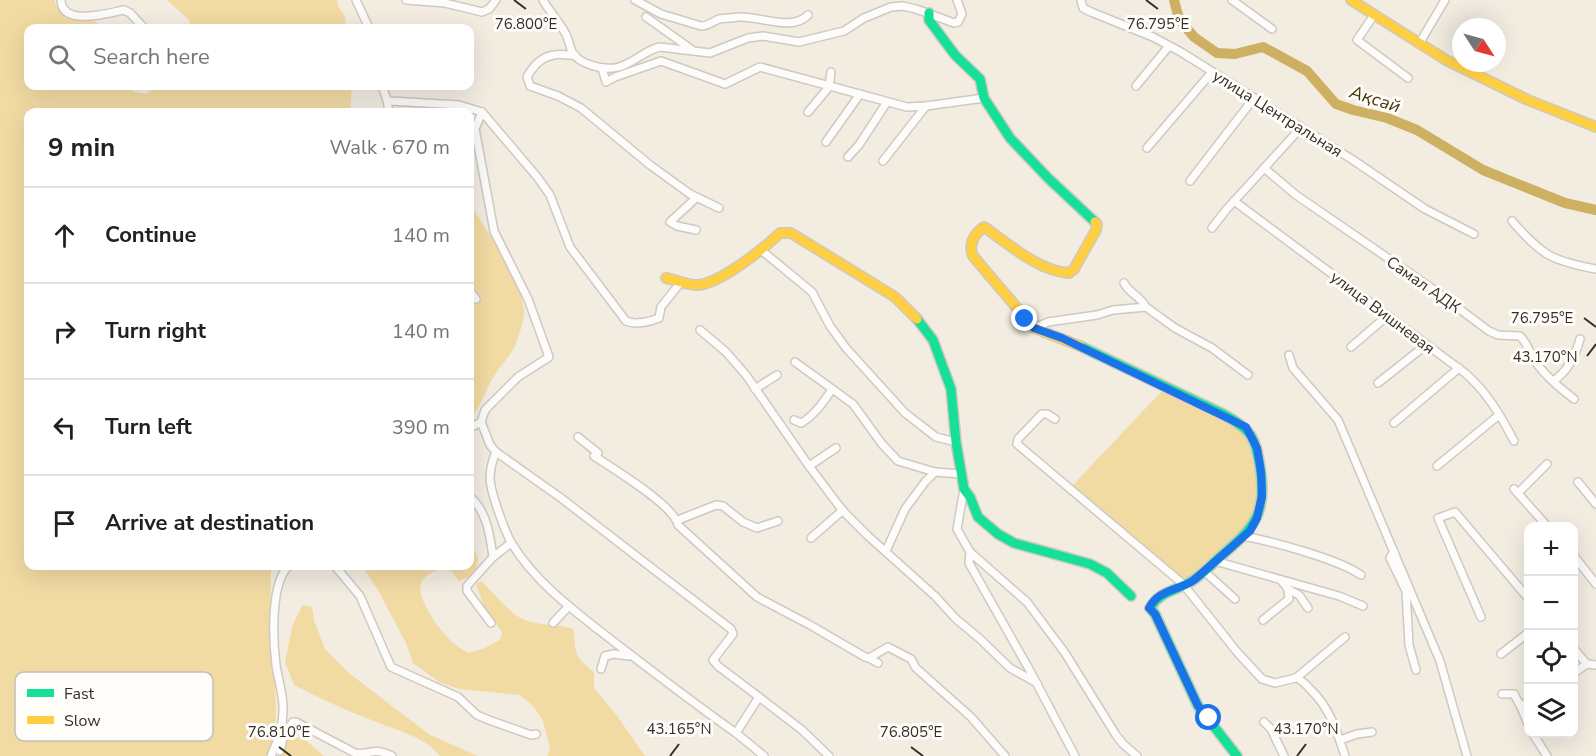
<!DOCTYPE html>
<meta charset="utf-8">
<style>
body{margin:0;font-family:"Nunito Sans",sans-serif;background:#f2f2f2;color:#202124}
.controls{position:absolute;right:18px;bottom:18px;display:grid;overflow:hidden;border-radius:12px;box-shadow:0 6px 24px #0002}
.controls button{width:54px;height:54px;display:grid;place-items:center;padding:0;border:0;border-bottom:2px solid #e0e0e0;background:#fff;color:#202124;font:30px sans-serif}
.compass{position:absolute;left:1452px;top:18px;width:54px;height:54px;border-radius:50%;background:#fff;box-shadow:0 6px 24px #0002;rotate:126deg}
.stop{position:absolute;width:18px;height:18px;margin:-14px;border:4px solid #1a73e8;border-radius:50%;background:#fff}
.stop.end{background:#1a73e8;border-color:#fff;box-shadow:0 2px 6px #0008}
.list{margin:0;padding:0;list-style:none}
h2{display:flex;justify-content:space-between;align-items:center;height:78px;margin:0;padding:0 24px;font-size:26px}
h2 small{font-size:20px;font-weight:400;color:#757577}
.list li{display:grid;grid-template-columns:39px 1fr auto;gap:18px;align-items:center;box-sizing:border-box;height:96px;padding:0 24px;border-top:2px solid #e0e0e0}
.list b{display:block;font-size:22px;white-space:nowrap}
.list em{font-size:20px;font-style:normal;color:#757577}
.icon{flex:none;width:33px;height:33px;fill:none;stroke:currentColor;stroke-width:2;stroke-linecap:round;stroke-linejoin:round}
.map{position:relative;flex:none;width:1596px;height:756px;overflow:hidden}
.search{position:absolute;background:#fff;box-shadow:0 6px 24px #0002;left:24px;top:24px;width:450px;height:66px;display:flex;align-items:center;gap:15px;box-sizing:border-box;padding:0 21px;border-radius:12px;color:#757577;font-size:22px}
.panel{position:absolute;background:#fff;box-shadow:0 6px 24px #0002;left:24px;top:108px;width:450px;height:462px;border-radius:12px}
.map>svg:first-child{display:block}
</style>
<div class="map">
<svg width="1596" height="756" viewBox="0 0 1596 756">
<rect width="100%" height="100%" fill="#f2ece1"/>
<!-- green -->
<g fill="#f2daa3">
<path d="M0,0H55V3L65,18L93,20L104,28H28V86H130L134,92L146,94L157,86H352L350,112H28V566H271C271,587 270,609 271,631C273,673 282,715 269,756H0Z"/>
<path d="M167,0H337L339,8L345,16L346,28H191L189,20Z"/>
<path d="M470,204C487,231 520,278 524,310C525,320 518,337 515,346C510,356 500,366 494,376C485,391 481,406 470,420Z"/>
<path d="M1164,391L1241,430L1251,443L1256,459L1260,497L1248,527L1192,578L1185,580L1072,486L1160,393Z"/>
<path d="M470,545C485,559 477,576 459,581L452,572L444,568C436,571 425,574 421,583C415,599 444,637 457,646C461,649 465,651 469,653L485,648L500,640L502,632L484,606L476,585L481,581C494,593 510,615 527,621C542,626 558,623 573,629C575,638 574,647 577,654C579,661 589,667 594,673V688L615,713L645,756H547L550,748L543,721L533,706L520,695L459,689L439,682L413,663L406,643L378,590L362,566H470Z"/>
<path d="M303,605L312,607L314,621L325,649L350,674L430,735L478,756H440C424,737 402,732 379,723C350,712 321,699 294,685L285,662L293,624Z"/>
<path d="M289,737H302L324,756H281L282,750Z"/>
</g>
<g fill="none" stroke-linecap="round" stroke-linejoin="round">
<!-- river -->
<path stroke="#ceb062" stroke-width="10" d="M1174,0L1179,19L1194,37L1217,53L1235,54L1263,47L1307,71L1336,104L1353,110L1387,118L1417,130L1483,170L1565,203L1596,210"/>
<!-- street casing -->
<g stroke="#cec9c1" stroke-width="10">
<g id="street">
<path d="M61,0C62,27 108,13 124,10L130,13L144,28"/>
<path d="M356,0L369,28"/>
<path d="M406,0L445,3L482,12L489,9L496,0"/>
<path d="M543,0C549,11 558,20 564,31C569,38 569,45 572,52C580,65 605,71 619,67C634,63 645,50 660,47L710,53L748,38L763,36L799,42L844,31L864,18L891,7L903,6L916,9L954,23L958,22L962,14L957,0"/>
<path d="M635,0L661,14L701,26C708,26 712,22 719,19C725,18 732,18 739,17C761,16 792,32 808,15"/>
<path d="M1081,0L1083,8L1091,12L1153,37L1181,52L1353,160L1425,209L1474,234"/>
<path d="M1232,0L1272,29"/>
<path d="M1374,15L1357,40L1408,78"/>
<path d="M646,17L691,49"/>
<path d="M1419,44L1445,0"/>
<path d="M575,55C568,56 561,53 554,55C541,57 533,66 527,77L530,86L558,96L581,108L650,165L690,194L719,208"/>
<path d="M602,68L606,82L615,77L661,61L725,84L760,67L907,107L926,106L984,98"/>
<path d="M382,86L387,100L390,101L459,105L482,112L538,178L550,195L570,247L626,321C635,325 650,322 659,318L661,307L681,282"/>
<path d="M1136,86L1169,46"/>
<path d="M387,100L389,112"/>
<path d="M808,112L829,87L831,72"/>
<path d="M826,142L860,94"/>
<path d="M1147,148L1212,72"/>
<path d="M848,157L859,145L887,102"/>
<path d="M883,161L926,106"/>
<path d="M1264,168L1296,195L1430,287L1489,331L1498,335L1520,336C1528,344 1529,352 1535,361C1545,376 1560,388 1574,399"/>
<path d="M1190,181L1254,98"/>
<path d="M1234,201L1465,373C1487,392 1501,416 1514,441"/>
<path d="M1512,221C1542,255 1551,261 1596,269"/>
<path d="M1212,228L1226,210L1297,132L1300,126"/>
<path d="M696,230L677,226L670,222L696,198"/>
<path d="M761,250L812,292L830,326L846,348L905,413L936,437L956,442"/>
<path d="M1124,283C1128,292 1141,297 1146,307"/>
<path d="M470,291L476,299"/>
<path d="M1034,328L1048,322L1097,315L1113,310L1146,307L1175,328L1212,348L1248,375"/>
<path d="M700,330L726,352L746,375L809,466L843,511L867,535L935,596L956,619L979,638L1010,668L1037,683"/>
<path d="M1351,347L1387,316"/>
<path d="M1289,355L1293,368L1338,420L1440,661L1467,756"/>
<path d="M795,362L853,404L882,444L898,461L935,472"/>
<path d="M1553,381C1567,373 1576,354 1580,339"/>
<path d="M1378,383L1426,345"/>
<path d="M755,389L777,375"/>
<path d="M1055,419L1047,414H1042L1018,439L1017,444L1183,584L1237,652L1262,679L1275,683L1296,678C1303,680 1306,685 1311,690C1330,708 1337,732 1345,756"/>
<path d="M794,420L801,423C814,416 824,402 832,389"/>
<path d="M481,422L490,445L496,452L561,498L731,629L733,634L713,660L718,666L759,697L736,733L764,756"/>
<path d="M1394,423L1459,368"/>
<path d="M470,428L481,422L485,410L518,377L549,357L528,299L494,231L475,129L482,112"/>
<path d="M578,437L598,453L594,456C612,468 675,506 678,525L757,597L810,625L865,657L869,658L888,647L911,659L916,668L971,717L1005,756"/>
<path d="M496,452C493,459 490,470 490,478C490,491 505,532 512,544C537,585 581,616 618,645C657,675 696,705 736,733"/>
<path d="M809,466L836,448"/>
<path d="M1437,466L1499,415"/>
<path d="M1578,482L1596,504"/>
<path d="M964,489L957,529L970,552L1027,602L1065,653L1116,735L1123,744L1137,756"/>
<path d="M1514,489L1547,526"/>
<path d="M1518,493L1547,464"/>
<path d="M470,497C487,511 490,536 493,557"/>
<path d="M678,520L716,505L723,506L743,522L757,528L778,521"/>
<path d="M1243,536C1271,541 1338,559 1361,575"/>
<path d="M811,538L843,510"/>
<path d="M886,551L905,509L925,482L935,472L961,474"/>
<path d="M1394,551L1390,558L1406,591L1409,645L1416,670"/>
<path d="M970,552L969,563L1029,669L1075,756"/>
<path d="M1574,556L1596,584"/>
<path d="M1215,561L1339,596L1363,606"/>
<path d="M335,566L360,596L391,667L458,697L477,715L489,720L531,735L536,734"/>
<path d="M1204,571L1235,599"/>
<path d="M1288,589L1299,595L1308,608"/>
<path d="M1481,617L1438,518L1455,512L1528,598"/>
<path d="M1263,620L1289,599L1288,589L1281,580"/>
<path d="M491,623L467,591V586L493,557L511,543"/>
<path d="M553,623L569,606"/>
<path d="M1574,649L1587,664L1596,665"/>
<path d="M1501,654L1528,633"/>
<path d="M869,658L878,663"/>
<path d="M601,669L605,656L614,654L629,656"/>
<path d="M1574,673L1587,664"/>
<path d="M1296,678L1345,637"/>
<path d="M1502,694H1514L1521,707"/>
<path d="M759,697L802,730L829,756"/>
<path d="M1528,701L1521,707L1528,724"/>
<path d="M1264,722L1271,729L1284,756"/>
<path d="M1533,734L1547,756"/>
<path d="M280,737L293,722H296L355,753C371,756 371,746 392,756"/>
<path d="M1340,740L1357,734L1372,732"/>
<path d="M280,751L283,738"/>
<path d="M271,756C278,741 284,724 283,707C283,693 278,679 276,665C273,641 270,582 289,566"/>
</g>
</g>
<!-- fast casing -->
<g stroke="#cec9c1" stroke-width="12">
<g id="fast">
<path d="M929,13V20L955,55L980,79L984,98L1010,138L1048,178L1095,222"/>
<path d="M917,319L933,340L951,389L956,442L964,489L970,497L978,517L998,534L1014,543L1090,564L1107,573L1131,596"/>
<path d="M1080,346L1223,414C1251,430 1255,435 1260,467C1268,515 1253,528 1220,557C1211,565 1202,575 1192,581C1176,591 1160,591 1150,608L1155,614L1198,706L1237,756"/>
</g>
</g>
<!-- slow casing -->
<g stroke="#cec9c1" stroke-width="12">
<g id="slow">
<path d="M1351,0L1446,60L1528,100L1596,127"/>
<path d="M666,278C676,280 688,285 698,285C721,283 763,249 780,233H791L895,297L917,319"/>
<path d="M1080,346L1034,328L973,256C968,244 974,234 984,227C1009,244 1038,271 1069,273L1074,269L1096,230L1097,224L1095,222"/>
</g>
</g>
<!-- street -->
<use href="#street" stroke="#fdfcfa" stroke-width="7"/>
<!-- fast -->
<use href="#fast" stroke="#16e098" stroke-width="9"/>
<!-- slow -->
<use href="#slow" stroke="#ffcf43" stroke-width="9"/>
</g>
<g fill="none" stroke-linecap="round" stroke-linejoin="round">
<!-- route -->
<path stroke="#1a73e8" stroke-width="8" d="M1025,319L1034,328L1062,338L1246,427L1257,448L1261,472L1262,496L1257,518L1250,531L1194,580C1178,591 1159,589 1149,608L1155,614L1198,706L1209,718"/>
</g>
<!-- ticks -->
<path fill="none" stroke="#333028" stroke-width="2" d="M514,0L526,9M1146,0L1158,9M1584,318L1596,327M1587,356L1596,344M279,747L291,756M911,747L923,756M670,756L679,744M1297,756L1306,744"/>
<g text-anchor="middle" stroke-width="6" stroke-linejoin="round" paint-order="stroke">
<!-- street labels -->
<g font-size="16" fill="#333028" stroke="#fffdf9">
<text transform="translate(1278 113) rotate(32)" y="6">улица Центральная</text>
<text transform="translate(1424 284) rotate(35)" y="6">Самал АДК</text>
<text transform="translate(1383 312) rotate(37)" y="6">улица Вишневая</text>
</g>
<!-- water labels -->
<g font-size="18" font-style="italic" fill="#473609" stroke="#fffdf9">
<text transform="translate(1375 99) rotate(18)" y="6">Ақсай</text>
</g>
</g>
<!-- legend -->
<rect x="15" y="672" width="198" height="69" rx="9" fill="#fffdf9" stroke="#c2c0ba" stroke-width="1.5"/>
<rect x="27" y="689" width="27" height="8" fill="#16e098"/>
<rect x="27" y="716" width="27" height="8" fill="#ffcf43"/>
<g font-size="16" fill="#333028">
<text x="64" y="699">Fast</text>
<text x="64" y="726">Slow</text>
</g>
<g font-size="15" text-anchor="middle" fill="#333028" stroke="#fffdf9" stroke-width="6" stroke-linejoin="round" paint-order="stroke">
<text x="526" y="29">76.800°E</text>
<text x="1158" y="29">76.795°E</text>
<text x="1542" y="323">76.795°E</text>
<text x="1545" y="362">43.170°N</text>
<text x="679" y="734">43.165°N</text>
<text x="1306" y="734">43.170°N</text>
<text x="279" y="737">76.810°E</text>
<text x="911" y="737">76.805°E</text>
</g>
</svg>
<div class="controls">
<button>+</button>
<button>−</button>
<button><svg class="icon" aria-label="locate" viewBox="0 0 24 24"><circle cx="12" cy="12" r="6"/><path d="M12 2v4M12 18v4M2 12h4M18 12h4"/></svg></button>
<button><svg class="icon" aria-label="layers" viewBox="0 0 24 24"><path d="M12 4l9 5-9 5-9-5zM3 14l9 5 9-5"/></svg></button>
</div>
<svg class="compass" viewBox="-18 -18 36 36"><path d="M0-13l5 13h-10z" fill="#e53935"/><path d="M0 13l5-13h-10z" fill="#757577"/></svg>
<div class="stop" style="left:1209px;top:718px"></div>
<div class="stop end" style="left:1025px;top:319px"></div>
<div class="search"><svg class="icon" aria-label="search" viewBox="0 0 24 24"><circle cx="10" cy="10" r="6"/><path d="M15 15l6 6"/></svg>Search here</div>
<section class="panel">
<h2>9 min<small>Walk · 670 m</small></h2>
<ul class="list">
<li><svg class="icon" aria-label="ahead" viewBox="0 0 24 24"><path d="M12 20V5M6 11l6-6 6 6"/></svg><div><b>Continue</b></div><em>140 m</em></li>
<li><svg class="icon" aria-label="right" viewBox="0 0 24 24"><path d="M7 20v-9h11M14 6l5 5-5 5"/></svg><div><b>Turn right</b></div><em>140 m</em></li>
<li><svg class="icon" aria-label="left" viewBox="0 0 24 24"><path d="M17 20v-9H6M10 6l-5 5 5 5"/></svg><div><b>Turn left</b></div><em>390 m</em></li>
<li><svg class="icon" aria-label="arrive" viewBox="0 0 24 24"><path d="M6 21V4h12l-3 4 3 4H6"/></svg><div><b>Arrive at destination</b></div></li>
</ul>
</section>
</div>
